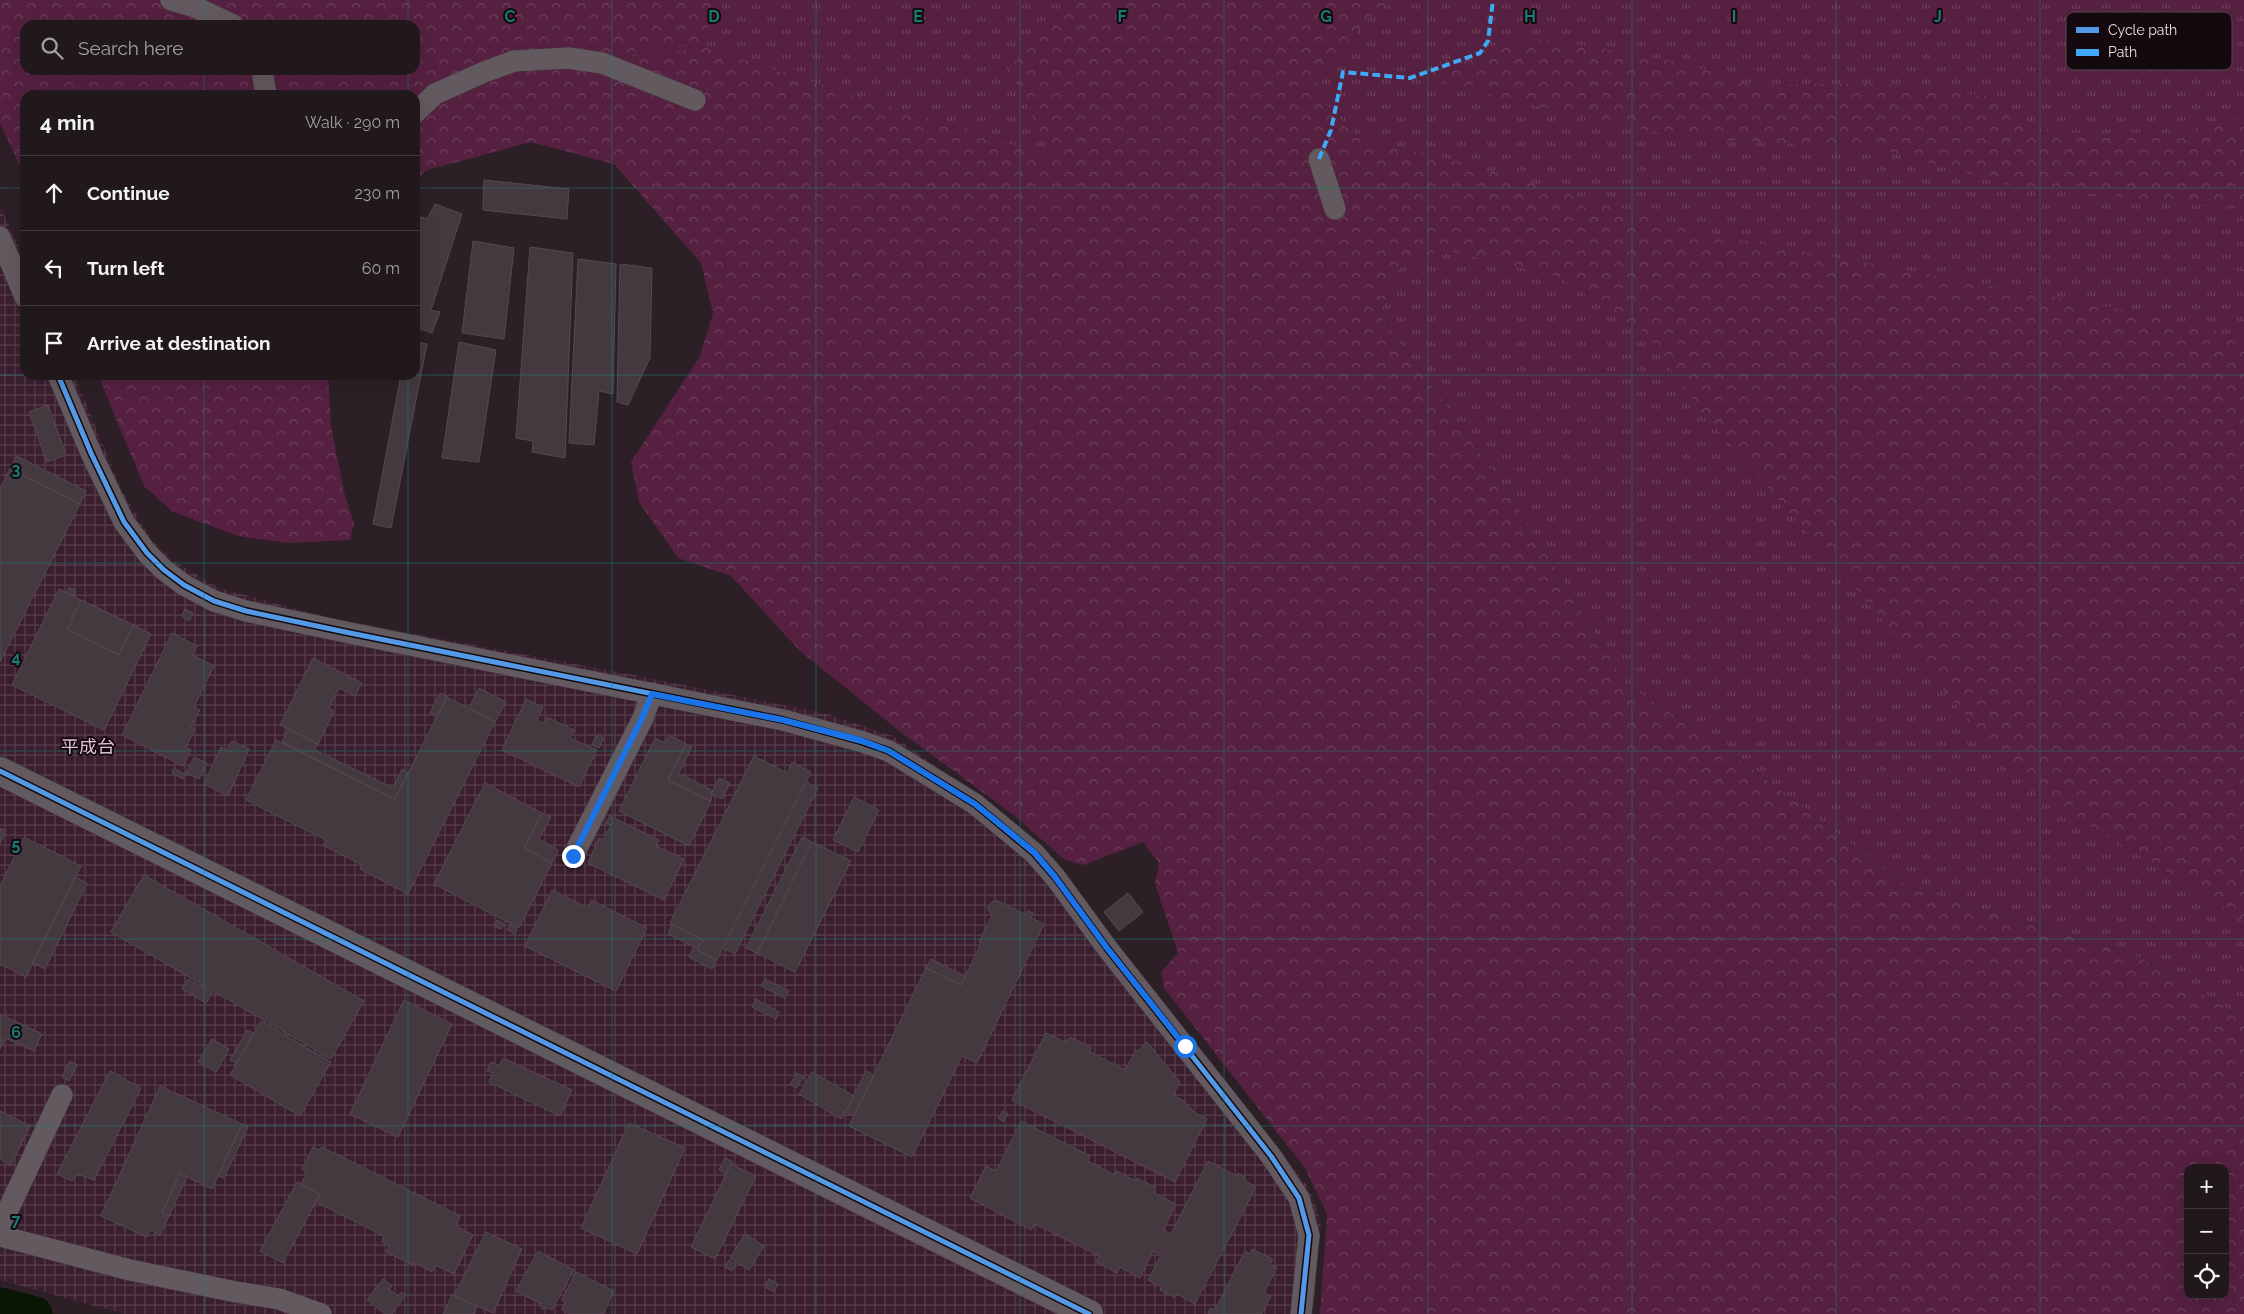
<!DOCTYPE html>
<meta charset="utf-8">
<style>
body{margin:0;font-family:Raleway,"Noto Sans JP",sans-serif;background:#2d2529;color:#f1f3f6}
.controls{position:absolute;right:15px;bottom:15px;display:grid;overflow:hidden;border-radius:10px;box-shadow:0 5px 20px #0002}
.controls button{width:45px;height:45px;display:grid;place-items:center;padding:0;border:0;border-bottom:1px solid #3e373b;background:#21181c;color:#f1f3f6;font:25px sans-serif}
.stop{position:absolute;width:15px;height:15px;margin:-11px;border:4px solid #1a73e8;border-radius:50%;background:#fff}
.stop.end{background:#1a73e8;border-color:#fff;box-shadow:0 1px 5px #0008}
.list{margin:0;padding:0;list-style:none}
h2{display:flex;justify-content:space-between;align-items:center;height:65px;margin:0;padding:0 20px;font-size:21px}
h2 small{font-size:16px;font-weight:400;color:#a2a0a3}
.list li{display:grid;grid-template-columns:32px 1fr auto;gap:15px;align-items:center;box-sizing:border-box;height:75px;padding:0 20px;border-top:1px solid #3e373b}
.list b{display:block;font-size:19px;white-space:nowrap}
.list em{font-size:16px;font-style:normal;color:#a2a0a3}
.icon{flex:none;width:28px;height:28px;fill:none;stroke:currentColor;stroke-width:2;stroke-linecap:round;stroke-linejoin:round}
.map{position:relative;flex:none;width:2244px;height:1314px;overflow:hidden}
.search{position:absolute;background:#21181c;box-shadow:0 5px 20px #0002;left:20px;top:20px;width:400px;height:55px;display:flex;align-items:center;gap:12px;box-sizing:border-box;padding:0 18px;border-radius:15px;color:#a2a0a3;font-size:19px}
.panel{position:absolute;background:#21181c;box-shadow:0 5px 20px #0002;left:20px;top:90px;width:400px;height:290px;border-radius:15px}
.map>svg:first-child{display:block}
</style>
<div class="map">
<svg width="2244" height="1314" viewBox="0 0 2244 1314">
<defs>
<pattern id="industrial-grid" width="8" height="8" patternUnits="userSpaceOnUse" patternTransform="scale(1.25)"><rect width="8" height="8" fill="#3b1f2f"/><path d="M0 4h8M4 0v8" fill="none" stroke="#583f4d"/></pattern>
<pattern id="grass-tufts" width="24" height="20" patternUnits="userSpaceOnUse" patternTransform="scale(1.25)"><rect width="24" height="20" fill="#562041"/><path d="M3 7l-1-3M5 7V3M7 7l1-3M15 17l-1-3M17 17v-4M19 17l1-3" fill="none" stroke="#6f405c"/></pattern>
<pattern id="forest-crowns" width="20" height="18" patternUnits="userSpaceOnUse" patternTransform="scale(1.25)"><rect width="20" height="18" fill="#562041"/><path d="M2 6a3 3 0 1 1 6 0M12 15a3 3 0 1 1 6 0" fill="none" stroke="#6f405c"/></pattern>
</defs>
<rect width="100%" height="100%" fill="#2c2026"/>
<!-- industrial -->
<path fill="url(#industrial-grid)" d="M0,206L25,261V375H74L122,491L151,539L171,559L219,588L330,618L639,676L827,714L893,736L970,790L1048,852L1090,911L1309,1188L1321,1222L1313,1314H125L0,1280Z"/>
<!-- grass -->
<path fill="url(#grass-tufts)" d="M366,0H2244V1018L2135,955L1907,886L1730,752L1626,684L1506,488L1380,315L1396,271L484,72L415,25Z"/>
<!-- forest -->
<g fill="url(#forest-crowns)" fill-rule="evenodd">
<path d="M0,0H711L706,48L1052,157L1009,69L1070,1L1398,0L1370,16L1312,90L1359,137L1449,159L1707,234L2165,317L2244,339V922L2204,894L2030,790L1696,405L1645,333L1558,277L1440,249L1396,271L1380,315L1506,488L1626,684L1730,752L1907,886L2135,955L2244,1018V1314H1320L1327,1214L1305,1168L1164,988L1161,972L1178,953L1155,884L1159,863L1143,842L1084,865L1065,860L1015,816L898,730L800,651L731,576L678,558L639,502L631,462L700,356L713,313L701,263L614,164L531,142L427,170L415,181V95H25V177L0,123ZM25,25H415V70H25ZM700,43L705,48L516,68V67ZM2188,1168H2225V1295H2188Z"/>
<path d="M1547,39L1684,63L1754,85L1875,83L1985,96L2036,128L2075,133H2182L2244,116V210L2013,186L1884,150L1723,140L1658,133L1462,89L1433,77V64L1495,46Z"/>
<path d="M98,375H328L331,426L344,492L354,523L350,540L288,543L238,536L173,512L144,486Z"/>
</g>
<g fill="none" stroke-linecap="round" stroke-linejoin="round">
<!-- river -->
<path stroke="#091603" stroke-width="35" d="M0,1305L35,1314"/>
</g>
<!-- building -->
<g fill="#44393e" stroke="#554a50">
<path d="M484,180L569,189L567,219L483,210Z"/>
<path d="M435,204L462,214L431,310L440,312L432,333L415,327V226L418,216L427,219Z"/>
<path d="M473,241L514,248L504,339L462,333Z"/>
<path d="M530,247L573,253L565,458L532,452L533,441L516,438Z"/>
<path d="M578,259L616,264L613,394L599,391L594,445L569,443Z"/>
<path d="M620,264L652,268L650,358L628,405L617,402Z"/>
<path d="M415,342L427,344L391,528L373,524L401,375H415Z"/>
<path d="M459,342L496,350L479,462L442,458Z"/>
<path d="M48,405L66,455L47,462L29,412Z"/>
<path d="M17,456L86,491L80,504L10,469Z"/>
<path d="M10,469L80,504L0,662V489Z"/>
<path d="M69,587L75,590L73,596L66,593Z"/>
<path d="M59,589L81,600L67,629L119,655L134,625L151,634L104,730L12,685Z"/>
<path d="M81,600L134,625L119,655L67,629Z"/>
<path d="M185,609L193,613L189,621L182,616Z"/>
<path d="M172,633L197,646L192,655L214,666L194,707L200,710L191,727L195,729L186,747L191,750L183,766L122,735Z"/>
<path d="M313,658L362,683L355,696L339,688L329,708L334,711L318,744L280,725Z"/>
<path d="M479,688L506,702L495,722L469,708Z"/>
<path d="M440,693L447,697L437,716L430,713Z"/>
<path d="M447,697L495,722L408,894L360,869L362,865L323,845L326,840L246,800L276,740L395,799Z"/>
<path d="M526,699L543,707L537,720L544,723L547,717L574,730L570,738L597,750L579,787L502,750Z"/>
<path d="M288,729L318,744L315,750L393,788L402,769L408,773L395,799L282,742Z"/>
<path d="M598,734L604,738L599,748L592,744Z"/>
<path d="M669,735L686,744L668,780L711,801L689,846L619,811L655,738L665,743Z"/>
<path d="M232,741L249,749L228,796L204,784L221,747L227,750Z"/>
<path d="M686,744L692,747L679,773L713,791L711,801L668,780Z"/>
<path d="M754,756L787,773L792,762L811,772L717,960L697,950L703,940L670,923Z"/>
<path d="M194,757L207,763L199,779L186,773Z"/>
<path d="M174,768L186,775L183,779L172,773Z"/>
<path d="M719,778L730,783L722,799L711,794Z"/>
<path d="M806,782L818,788L735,954L723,948Z"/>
<path d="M485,783L542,813L524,848L552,863L519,928L434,884Z"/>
<path d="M854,797L879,810L858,852L833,840Z"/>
<path d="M542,813L551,817L539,839L558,850L552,863L524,848Z"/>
<path d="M610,816L659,840L656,846L684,859L664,900L588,863L599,838L603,840L611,825L606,823Z"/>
<path d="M0,828L6,831L0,844Z"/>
<path d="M24,837L81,866L26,977L0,964V886Z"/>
<path d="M802,837L812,842L757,953L746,948Z"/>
<path d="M812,842L851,861L795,972L757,953Z"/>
<path d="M144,875L364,1001L331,1059L111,932Z"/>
<path d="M75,877L87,883L45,969L33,963Z"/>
<path d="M552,890L588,908L591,900L647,928L616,991L525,946Z"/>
<path d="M1128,893L1143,912L1119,931L1104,912Z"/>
<path d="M993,901H998L1026,915L1028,911L1033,913L1031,918L1044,924L977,1063L962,1056L912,1157L849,1126L926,968L961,985L981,943L979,942L992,915L988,910V907Z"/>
<path d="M497,920L504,924L501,929L494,926Z"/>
<path d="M672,924L703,940L697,950L717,960L712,969L689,957L694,947L668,934Z"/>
<path d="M510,925L517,929L515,934L507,930Z"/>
<path d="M931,959L965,976L961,985L926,968Z"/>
<path d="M188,979L213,993L206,1003L182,989Z"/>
<path d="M765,979L789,991L785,998L761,986Z"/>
<path d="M756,999L779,1012L776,1019L752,1007Z"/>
<path d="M404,1000L452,1024L398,1137L350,1114Z"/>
<path d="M0,1014L42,1034L34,1051L5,1038L0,1049Z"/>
<path d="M261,1021L331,1062L300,1116L230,1075Z"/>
<path d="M247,1030L254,1033L237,1063L230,1060Z"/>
<path d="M1046,1033L1065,1042L1070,1037L1091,1047L1090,1052L1125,1070L1136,1050L1138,1051L1147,1042L1180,1082L1173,1095L1184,1101L1195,1113L1207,1119L1175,1182L1012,1100Z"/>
<path d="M212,1039L229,1049L216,1072L198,1062Z"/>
<path d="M503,1058L572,1090L560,1116L489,1082L493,1073L487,1071L491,1062L499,1066Z"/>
<path d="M70,1061L77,1065L69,1081L62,1077Z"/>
<path d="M110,1071L141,1088L94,1180L77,1174L72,1181L57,1174Z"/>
<path d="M866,1071L874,1075L854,1116L845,1112Z"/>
<path d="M812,1072L854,1096L841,1119L799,1094Z"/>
<path d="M797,1073L804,1077L796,1088L790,1084Z"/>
<path d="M160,1086L242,1124L212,1189L180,1173L162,1213L169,1216L160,1235L150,1230L147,1237L101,1216Z"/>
<path d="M0,1111L30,1126L11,1165L0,1159Z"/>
<path d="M1003,1111L1008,1114L1003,1122L998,1118Z"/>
<path d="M1021,1121L1090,1156L1088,1161L1115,1175L1117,1171L1136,1181L1137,1178L1156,1188L1154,1193L1176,1204L1163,1230L1171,1234L1208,1161L1237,1176L1238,1173L1246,1178L1244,1180L1256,1187L1195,1304L1177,1294L1174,1297L1160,1290L1161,1287L1148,1280L1161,1255L1153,1251L1140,1278L1120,1267L1117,1273L1096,1262L1099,1256L1035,1224L1031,1230L970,1198L986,1166L996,1171Z"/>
<path d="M629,1123L685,1148L637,1254L581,1228Z"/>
<path d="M242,1124L248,1127L224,1178L218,1176Z"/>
<path d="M313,1147L318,1150L322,1147L460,1216L456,1226L473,1235L454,1274L435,1265L432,1272L414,1262L413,1265L386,1252L390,1245L382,1242L384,1236L316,1202L320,1194L301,1184L307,1172L302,1169Z"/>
<path d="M725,1158L733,1162L727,1174L719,1170Z"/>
<path d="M731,1164L756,1176L715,1259L691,1247Z"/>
<path d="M180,1173L187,1177L169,1216L162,1213Z"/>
<path d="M297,1182L320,1194L283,1263L260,1251Z"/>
<path d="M486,1232L522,1249L493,1313L454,1296Z"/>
<path d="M745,1234L764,1246L749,1270L730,1258Z"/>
<path d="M1252,1249L1273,1259L1270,1264L1277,1268L1264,1293L1271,1296L1262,1314H1208L1210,1308L1215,1310L1245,1251L1250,1254Z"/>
<path d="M538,1251L574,1270L552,1310L547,1308L542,1309L539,1303L516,1291Z"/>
<path d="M729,1260L736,1265L732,1271L725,1267Z"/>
<path d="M576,1272L614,1291L603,1314H570L562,1310L565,1302L562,1300Z"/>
<path d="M383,1279L392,1286L389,1289L398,1296L401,1292L406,1295L392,1314H385L367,1300Z"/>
<path d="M769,1279L778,1284L774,1292L765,1287Z"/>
<path d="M452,1295L477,1306L474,1314H443Z"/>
</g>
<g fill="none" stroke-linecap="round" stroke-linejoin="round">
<!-- street casing -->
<g stroke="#473c42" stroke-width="22">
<g id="street">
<path d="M171,0L195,7L233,25"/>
<path d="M262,70L266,95"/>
<path d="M415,113L435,94L484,72L514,61L568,58L602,63L695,100"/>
<path d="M1319,159L1335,209"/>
<path d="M0,237L25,297"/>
<path d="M58,375L91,453L124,522L147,553L164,570L184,585L214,601L246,611L350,633L783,720L860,741L889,751L975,804L1034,853L1055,877L1107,948L1271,1156L1299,1198L1309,1235L1301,1314"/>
<path d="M573,856L643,718L652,693"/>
<path d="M0,1227L62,1095"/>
<path d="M0,1236L130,1270L236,1292L279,1299L321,1314"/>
</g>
</g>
<!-- secondary casing -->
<g stroke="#473c42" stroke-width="29">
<path id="secondary" d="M0,771L1089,1314"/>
</g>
<!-- street -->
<use href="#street" stroke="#635a5f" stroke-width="21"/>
<!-- secondary -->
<use href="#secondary" stroke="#635a5f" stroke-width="28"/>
<!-- quiet -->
<path stroke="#3fa9f5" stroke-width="4" stroke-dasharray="8 4" stroke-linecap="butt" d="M1319,159L1331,130L1343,72L1410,78L1480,53L1488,41L1493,0"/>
<!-- cycleway casing -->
<g stroke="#13090e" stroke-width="8">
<g id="cycleway">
<path d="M58,375L91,453L124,522L147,553L164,570L184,585L214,601L246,611L350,633L783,720L860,741L889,751L975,804L1034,853L1055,877L1107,948L1271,1156L1299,1198L1309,1235L1301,1314"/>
<path d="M0,771L1089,1314"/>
</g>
</g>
<!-- cycleway -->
<use href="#cycleway" stroke="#5399e6" stroke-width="5"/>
</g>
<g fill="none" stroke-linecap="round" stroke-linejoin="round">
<!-- route -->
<path stroke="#1a73e8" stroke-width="6" d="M573,856L642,718L652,694L783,720L860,740L889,751L975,804L1034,852L1055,877L1107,948L1185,1046"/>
</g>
<!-- grid -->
<path fill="none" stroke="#1a7b74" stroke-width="1" stroke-opacity="0.55" d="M204,0V25M408,0V25M612,0V1314M816,0V1314M1020,0V1314M1224,0V1314M1428,0V1314M1632,0V1314M1836,0V1314M2040,0V1314M204,70V95M408,70V95M0,188H25M415,188H2244M0,375H2244M204,375V1314M408,375V1314M0,563H2244M0,751H2244M0,939H2244M0,1126H2244"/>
<g text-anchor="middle" stroke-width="4" stroke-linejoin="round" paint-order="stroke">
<!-- quarter labels -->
<g font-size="18" fill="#dfbfcf" stroke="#13090e">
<text x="88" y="753">平成台</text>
</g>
</g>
<!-- legend -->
<rect x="2066" y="12" width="166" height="58" rx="8" fill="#13090e" stroke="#54484e" stroke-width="1"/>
<rect x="2076" y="27" width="23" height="6" fill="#5399e6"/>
<rect x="2076" y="49" width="23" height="7" fill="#3fa9f5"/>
<g font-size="14" fill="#eddce5">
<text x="2108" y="35">Cycle path</text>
<text x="2108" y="57">Path</text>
</g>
<g font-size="16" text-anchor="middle" font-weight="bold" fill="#1a7b74" stroke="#13090e" stroke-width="4" stroke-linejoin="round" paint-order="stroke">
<text x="510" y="22">C</text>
<text x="714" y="22">D</text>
<text x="918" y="22">E</text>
<text x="1122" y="22">F</text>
<text x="1326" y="22">G</text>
<text x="1530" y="22">H</text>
<text x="1734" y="22">I</text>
<text x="1938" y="22">J</text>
<text x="16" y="475">3</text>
<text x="16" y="663">4</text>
<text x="16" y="850">5</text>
<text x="16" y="1038">6</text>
<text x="16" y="1226">7</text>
</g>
</svg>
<div class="controls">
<button>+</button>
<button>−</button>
<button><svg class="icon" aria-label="locate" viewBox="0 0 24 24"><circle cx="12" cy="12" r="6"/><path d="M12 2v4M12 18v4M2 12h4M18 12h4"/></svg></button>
</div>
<div class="stop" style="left:1185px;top:1046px"></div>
<div class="stop end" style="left:573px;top:856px"></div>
<div class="search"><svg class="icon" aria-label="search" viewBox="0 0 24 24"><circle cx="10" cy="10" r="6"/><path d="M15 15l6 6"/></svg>Search here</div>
<section class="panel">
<h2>4 min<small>Walk · 290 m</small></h2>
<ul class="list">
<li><svg class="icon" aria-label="ahead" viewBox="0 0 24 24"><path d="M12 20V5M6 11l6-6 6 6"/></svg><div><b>Continue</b></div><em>230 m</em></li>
<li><svg class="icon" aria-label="left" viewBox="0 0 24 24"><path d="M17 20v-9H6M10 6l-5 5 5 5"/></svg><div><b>Turn left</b></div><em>60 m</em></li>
<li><svg class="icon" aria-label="arrive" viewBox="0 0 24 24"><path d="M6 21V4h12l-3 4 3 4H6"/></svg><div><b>Arrive at destination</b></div></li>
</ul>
</section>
</div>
